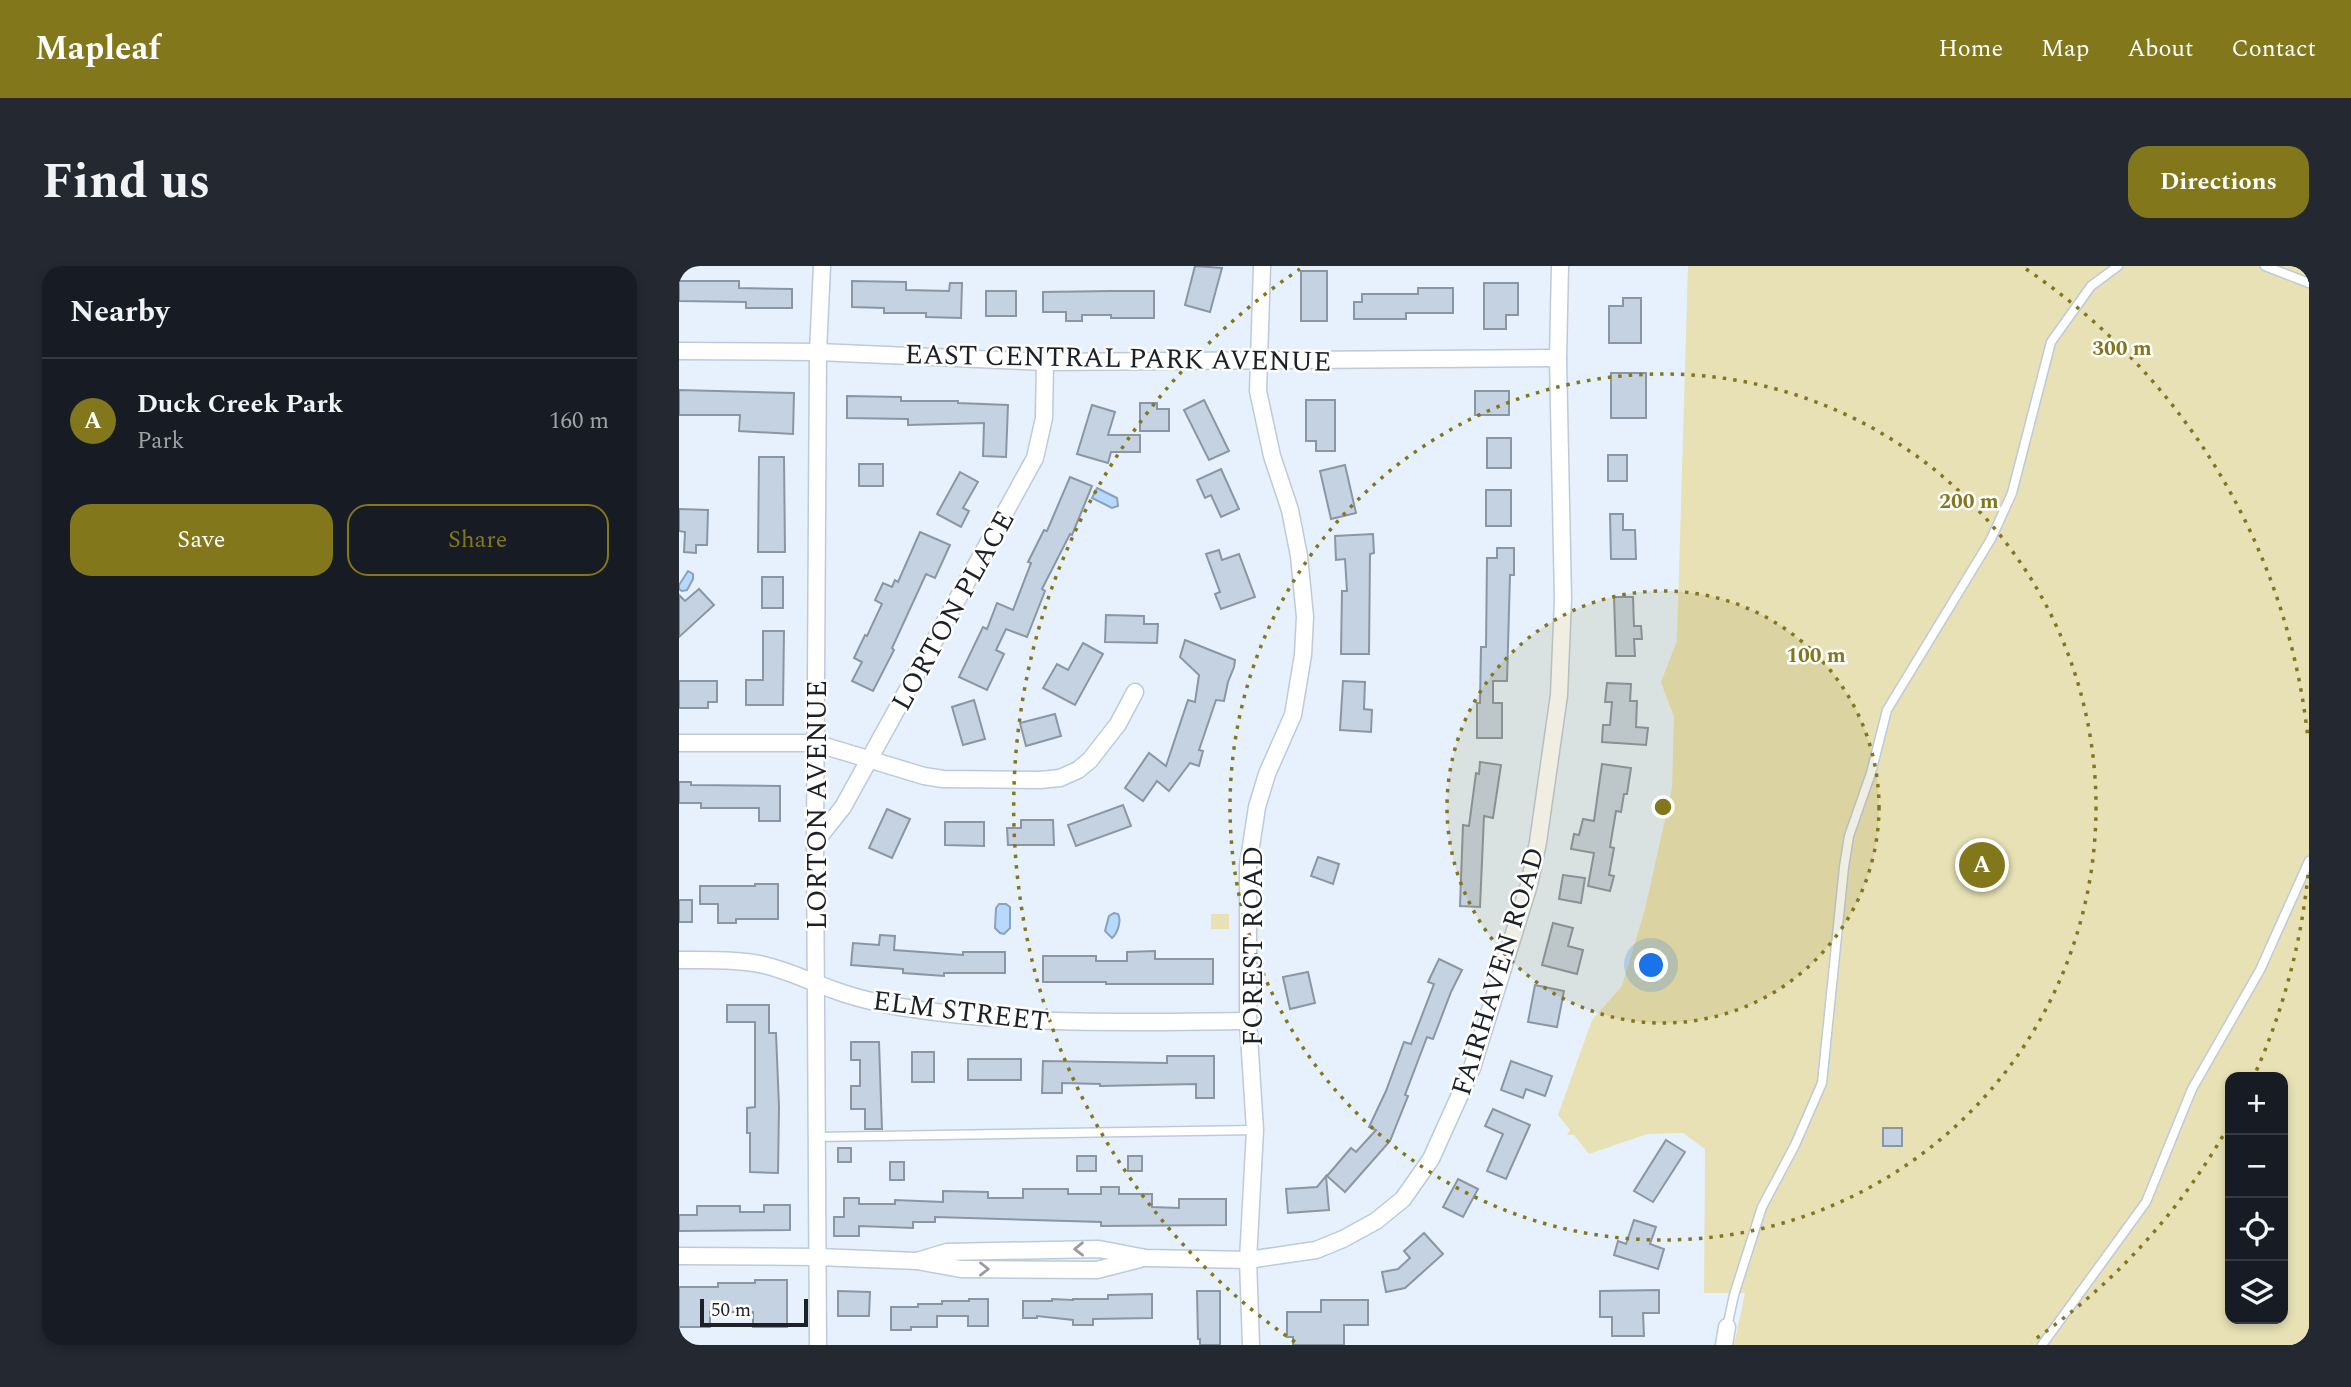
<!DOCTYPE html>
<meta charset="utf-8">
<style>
body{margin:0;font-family:Spectral,serif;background:#242831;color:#f1f3f6}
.controls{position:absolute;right:21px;bottom:21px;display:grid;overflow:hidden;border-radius:14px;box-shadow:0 4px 10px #0003}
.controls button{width:63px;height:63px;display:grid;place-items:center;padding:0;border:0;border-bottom:2px solid #363941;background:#171b24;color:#f1f3f6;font:35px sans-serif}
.scale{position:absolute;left:21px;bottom:18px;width:108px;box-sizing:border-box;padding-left:7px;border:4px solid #1c2127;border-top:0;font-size:19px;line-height:24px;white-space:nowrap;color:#1c2127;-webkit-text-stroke:5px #fff;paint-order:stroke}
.you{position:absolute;left:973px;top:700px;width:24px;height:24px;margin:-18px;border:5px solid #fff;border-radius:50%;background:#1a73e8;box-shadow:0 0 0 10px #1a73e833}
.badge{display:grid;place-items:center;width:46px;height:46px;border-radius:50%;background:#83771c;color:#fff;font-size:23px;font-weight:700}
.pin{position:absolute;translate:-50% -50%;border:4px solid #fff;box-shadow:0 2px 7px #0006}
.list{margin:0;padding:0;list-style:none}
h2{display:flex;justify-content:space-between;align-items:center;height:91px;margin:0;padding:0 28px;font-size:30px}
h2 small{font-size:23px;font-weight:400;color:#9ea1a6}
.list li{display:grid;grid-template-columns:46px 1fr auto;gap:21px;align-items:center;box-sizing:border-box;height:126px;padding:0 28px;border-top:2px solid #363941}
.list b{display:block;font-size:26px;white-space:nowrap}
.list p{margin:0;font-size:23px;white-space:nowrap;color:#9ea1a6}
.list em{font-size:23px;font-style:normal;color:#9ea1a6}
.actions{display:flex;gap:14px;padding:21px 28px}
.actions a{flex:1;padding:16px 0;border:2px solid #83771c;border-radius:21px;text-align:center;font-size:24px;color:#83771c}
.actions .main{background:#83771c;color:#fff}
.icon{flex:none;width:38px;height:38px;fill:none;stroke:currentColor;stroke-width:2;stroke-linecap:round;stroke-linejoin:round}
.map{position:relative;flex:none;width:1630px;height:1079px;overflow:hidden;border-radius:21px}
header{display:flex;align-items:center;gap:42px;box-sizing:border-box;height:98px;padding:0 35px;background:#83771c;color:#fff}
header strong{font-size:33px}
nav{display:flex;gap:38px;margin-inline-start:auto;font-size:24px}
.intro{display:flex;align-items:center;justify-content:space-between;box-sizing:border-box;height:168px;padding:0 42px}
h1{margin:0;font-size:49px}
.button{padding:18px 32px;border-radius:21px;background:#83771c;color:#fff;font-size:24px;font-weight:700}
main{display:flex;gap:42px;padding:0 42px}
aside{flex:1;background:#171b24;border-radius:21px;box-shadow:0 4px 10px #0003}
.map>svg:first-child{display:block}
</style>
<header>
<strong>Mapleaf</strong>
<nav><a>Home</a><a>Map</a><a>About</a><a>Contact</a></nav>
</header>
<div class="intro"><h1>Find us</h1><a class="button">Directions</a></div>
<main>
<aside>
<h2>Nearby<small></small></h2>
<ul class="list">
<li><span class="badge">A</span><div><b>Duck Creek Park</b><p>Park</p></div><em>160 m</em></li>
</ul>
<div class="actions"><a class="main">Save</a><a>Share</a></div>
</aside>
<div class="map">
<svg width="1630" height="1079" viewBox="0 0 1630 1079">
<rect width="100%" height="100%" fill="#e6f1fd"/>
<!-- green -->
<g fill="#e7e1b5" fill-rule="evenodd">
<path d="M1009,0H1630V1079H1055L1066,1027H1025L1026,883L1004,867L968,868L910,888L895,869H888L891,864L879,849L913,754L943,720L966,643L993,522L995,451L982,416L998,375ZM1551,811H1604V1053H1551Z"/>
<rect x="532" y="648" width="18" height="15"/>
</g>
<!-- water -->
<g fill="#b8d9fe" stroke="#89a2be" stroke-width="2">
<path d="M418,222L438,232L439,240L433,242L413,232Z"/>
<path d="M9,305L14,308V313L8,324L3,325L0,323V319Z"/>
<path d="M320,638H327L331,641V662L325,668L321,667L316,662L317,642Z"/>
<path d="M435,647L439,648C443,655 438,668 433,672L426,665L430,650Z"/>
</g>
<!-- building -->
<g fill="#c5d2e1" stroke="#8a96a4" stroke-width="2">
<path d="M516,0L543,2L531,46L506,39Z"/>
<rect x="622" y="5" width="26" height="50"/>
<path d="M0,15H60V22L113,23V42H67V36L0,35Z"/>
<path d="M173,15L227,16V24L270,25L271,17H283L282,52L247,51V47H205V42L173,41Z"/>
<path d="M805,17H839V49H827V63H805Z"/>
<path d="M739,22H774V47H727V53H675V36H683V28H739Z"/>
<rect x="307" y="25" width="30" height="25"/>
<path d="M432,25H475V52H432V49H403V55H387V46H364V26Z"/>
<path d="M944,32H962V77H930V40H944Z"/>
<rect x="932" y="107" width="35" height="45"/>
<path d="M0,124L115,127L114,168L60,165L61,149H0Z"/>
<rect x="796" y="125" width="34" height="24"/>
<path d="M168,130L222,131V135H279V137L329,139L327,191L304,190L305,157L229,159V153L168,152Z"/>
<path d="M525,134L550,185L530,194L505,144Z"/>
<path d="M627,134H656V185H637V175H627Z"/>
<path d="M461,137H478V143H490V165H461Z"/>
<path d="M413,139L436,146L429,169H461V186H432L429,197L398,188Z"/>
<rect x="808" y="172" width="24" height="30"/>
<rect x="929" y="189" width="19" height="26"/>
<path d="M80,191H105L106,286H79Z"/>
<rect x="180" y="198" width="24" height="22"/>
<path d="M666,199L677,247L652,253L641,205Z"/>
<path d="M542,203L560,243L542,251L532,229L526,232L518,214Z"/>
<path d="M281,206L299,216L284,242L290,245L282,261L258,248Z"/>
<path d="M391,211L413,220L393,269L391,268L363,323L366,325L348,371L327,363L317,384L325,388L308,424L280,411L304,361L308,363L318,337L334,344L352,297L349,296L365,264L368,265Z"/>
<rect x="807" y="224" width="25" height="36"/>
<path d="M0,243L29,244L28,279H17V287L5,286L6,266L0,265Z"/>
<path d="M931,248H944V264H956L957,293H932Z"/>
<path d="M241,266L271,279L256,312L247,308L213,382L215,384L194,425L173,415L183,396L175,392L186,369L188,370L203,338L196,334L204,317L213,321L216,314L219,316Z"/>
<path d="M694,268L695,287L691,288L690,388H662L663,325H668L666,293L657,294L656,270Z"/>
<path d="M818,282H835V309H831L828,415H814V437H823V472H798V437H801L802,381H807L808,292H818Z"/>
<path d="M540,284L543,294L560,288L576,331L542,343L536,328L541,326L527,288Z"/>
<rect x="83" y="311" width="21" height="31"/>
<path d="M20,323L35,339L0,371V329L6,335Z"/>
<path d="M935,331H954L955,360H962L963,373H955L956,390H937Z"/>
<path d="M427,349L465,350V358H479L478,377L426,376Z"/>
<path d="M84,365H105L104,439H67V414H84Z"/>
<path d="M506,374L556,394L555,401L549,416L545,435L537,434L520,484L524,485L520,500L511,497L490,525L478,515L464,535L446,522L470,487L487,500L509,434L516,436L520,409L501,391Z"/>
<path d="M404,377L424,388L396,439L364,422L378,398L389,404Z"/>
<path d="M0,415H38V436H29V442H0Z"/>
<path d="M664,415L686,416L685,443L693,444L692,466L661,464Z"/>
<path d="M928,417L952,418L951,435H958L957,461L969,462L967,479L923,476L924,459H931L933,436H926Z"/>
<path d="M295,434L306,473L284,479L273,441Z"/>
<path d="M376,448L382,470L347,480L341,457Z"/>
<path d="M801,496L822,499L814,552L805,550L801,641L781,640L784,559L790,560L797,507L800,508Z"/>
<path d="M923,498L952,502L948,528H945L942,546L937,545L931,581L935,582L930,609L935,610L931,625L909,620L915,587L892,583L895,568L900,569L904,553L915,555Z"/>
<path d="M0,516H12V519L101,520V555H80V542H22V537H0Z"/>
<path d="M444,539L452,560L397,580L389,559Z"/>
<path d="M208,543L231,553L213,592L190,582Z"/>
<path d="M342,554H374L375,579H329L328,562H342Z"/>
<path d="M266,556H305V580L266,579Z"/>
<path d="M639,591L660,598L654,618L632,610Z"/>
<path d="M884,609L906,612L902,637L880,633Z"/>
<path d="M76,618H99V653H57V657H39V638H21V620H76Z"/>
<rect x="0" y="634" width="13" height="22"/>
<path d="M874,657L894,662L889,680L904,684L898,708L863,699Z"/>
<path d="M201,669L216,670L215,684L284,689V686H326V707H265V710L224,707V703L172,699L174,677L200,679Z"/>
<path d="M476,685V693H534V718H427V716H364V690H417V695H448V686Z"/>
<path d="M760,693L783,704L772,726L754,773L748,771L726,829L729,830L711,875L666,926L648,910L672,882L677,886L697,864L690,861L707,825L725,776L732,778L755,718L749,716Z"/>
<path d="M629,706L636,737L611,743L604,711Z"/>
<path d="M856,719L885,725L878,761L849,756Z"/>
<path d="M48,739H90V767H97L100,841L99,907L71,906V867H68V842L76,841V756H48Z"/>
<path d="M172,776H200L203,863H186V843H172V820H181V794H172Z"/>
<rect x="233" y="786" width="22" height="30"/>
<path d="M488,790H535V832H517V818L421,820V818L383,817V827H363L364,795L488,797Z"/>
<rect x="289" y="793" width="53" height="21"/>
<path d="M832,795L873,810L866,830L847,823L844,832L822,824Z"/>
<path d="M814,843L851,859L827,913L808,905L824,868L806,860Z"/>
<rect x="1204" y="862" width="19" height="18"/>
<path d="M987,874L1006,886L974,936L955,925Z"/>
<rect x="159" y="882" width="13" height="14"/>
<rect x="398" y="890" width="19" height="15"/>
<rect x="449" y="890" width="14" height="15"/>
<rect x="211" y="896" width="14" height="18"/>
<path d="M647,910L650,944L609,947L607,923L638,921Z"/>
<path d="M779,913L799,923L784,951L764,941Z"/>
<path d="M422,921H440V928H473V941L500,942V933H547V959L422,960V956L256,951V956H234V962L180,960V970H155V951H165V932H180V938H216V934L264,936V925L309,926V932H344V923H389V928H422Z"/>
<path d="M85,939H111V964L0,965V949H18V940H61V946H85Z"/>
<path d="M955,954L977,961L971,978L985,983L979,1003L935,989L939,975L947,978Z"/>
<path d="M745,967L764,988L726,1022L707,1026L703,1006L719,1003L731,992L725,985Z"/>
<path d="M76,1014H108V1061H74V1046H31V1061H0V1021H39V1017H76Z"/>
<path d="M980,1024V1047H964L965,1070H933V1051H921V1025Z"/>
<path d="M159,1025L191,1026L190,1050H159Z"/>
<path d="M518,1025H541V1079H521V1073H519Z"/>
<path d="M473,1028V1052L414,1053V1059H394V1054L358,1050V1052H344V1035H373V1033L394,1034V1033H429V1029Z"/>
<path d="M290,1033H309V1060H289V1050H258V1061H232V1064H212V1041H239V1038H263V1035H290Z"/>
<path d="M642,1034H689V1059H665V1079H614V1071H608V1046H642Z"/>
</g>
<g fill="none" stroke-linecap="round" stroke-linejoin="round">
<!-- service casing -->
<g stroke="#bdcad9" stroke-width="11">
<g id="service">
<path d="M1586,0L1630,17"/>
<path d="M138,871L576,864"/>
<path d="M1048,1061L1055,1029L1083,941L1116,879L1143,817L1165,601L1170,570L1192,507L1208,444L1312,273L1333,227L1372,76L1412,20L1439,0"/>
<path d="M1363,1079L1467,936L1513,823L1581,704L1630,595"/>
</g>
</g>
<!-- minor casing -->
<g stroke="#bdcad9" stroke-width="19">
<g id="minor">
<path d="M0,85L139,86L366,96L879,92"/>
<path d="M0,477H136L245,510L264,513L361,514L381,512L399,504L411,494L439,458L456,426"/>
<path d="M136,576L164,541L356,192L365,152L366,96"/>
<path d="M0,694C28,694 58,693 85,699C110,705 132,716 155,724C179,733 203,738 228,742C341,760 455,756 569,755"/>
<path d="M0,990L139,991L238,995L282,1003L418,1004L461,993"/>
<path d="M238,995L268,986L420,983L467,992L569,994L637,984L664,973L697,955L724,933L752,893L793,802L850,619L859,576L880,429L884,333L879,92L881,0"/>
<path d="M139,1079L136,576L139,86L143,0"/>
<path d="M572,1079L569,994L576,864L569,755V600L578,541L588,508L614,449L624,389L626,351L620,290L611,244L593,190L579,125L583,0"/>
<path d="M1045,1079L1048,1061"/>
</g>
</g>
<!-- service -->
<use href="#service" stroke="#fff" stroke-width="8"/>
<!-- minor -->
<use href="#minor" stroke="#fff" stroke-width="16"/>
</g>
<!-- one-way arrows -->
<defs><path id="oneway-chevron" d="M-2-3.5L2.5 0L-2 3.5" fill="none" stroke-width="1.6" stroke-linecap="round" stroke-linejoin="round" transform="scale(1.75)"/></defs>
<g stroke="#999b9e">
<use href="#oneway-chevron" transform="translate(400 983) rotate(179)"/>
<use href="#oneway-chevron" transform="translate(305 1003)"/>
</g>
<!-- distance rings -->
<circle cx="984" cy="541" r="216" fill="#83771c" fill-opacity=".12"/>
<g fill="none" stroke="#83771c" stroke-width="3.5" stroke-dasharray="3.5 7">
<circle cx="984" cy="541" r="216"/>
<circle cx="984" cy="541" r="433"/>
<path d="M1629 609A649 649 0 0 1 1575 810M1549 861A649 649 0 0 1 1352 1076M616 1076A649 649 0 0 1 621 3M1347 3A649 649 0 0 1 1629 473"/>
</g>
<g text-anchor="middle" stroke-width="5" stroke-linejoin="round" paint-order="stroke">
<!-- street labels -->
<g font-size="28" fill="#1c2127" stroke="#fff">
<text transform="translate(439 91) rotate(1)" y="10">EAST CENTRAL PARK AVENUE</text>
<text transform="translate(273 344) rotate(-61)" y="10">LORTON PLACE</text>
<text transform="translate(137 539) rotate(-90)" y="10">LORTON AVENUE</text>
<text transform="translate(573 680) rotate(-90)" y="10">FOREST ROAD</text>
<text transform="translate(818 705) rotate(-73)" y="10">FAIRHAVEN ROAD</text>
<text transform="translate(282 744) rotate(7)" y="10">ELM STREET</text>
</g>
</g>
<circle cx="984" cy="541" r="10" fill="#83771c" stroke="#fff" stroke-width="3.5"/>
<g font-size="21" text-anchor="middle" font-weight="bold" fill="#83771c" stroke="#fff" stroke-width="5" stroke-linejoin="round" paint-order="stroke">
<text x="1443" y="89">300 m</text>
<text x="1290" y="242">200 m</text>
<text x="1137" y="396">100 m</text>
</g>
</svg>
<div class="controls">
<button>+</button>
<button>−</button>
<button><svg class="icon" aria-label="locate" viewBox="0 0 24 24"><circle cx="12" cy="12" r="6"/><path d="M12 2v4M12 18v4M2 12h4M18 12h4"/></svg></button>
<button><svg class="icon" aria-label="layers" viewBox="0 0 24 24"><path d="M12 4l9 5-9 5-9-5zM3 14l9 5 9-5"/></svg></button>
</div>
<div class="scale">50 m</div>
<div class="you"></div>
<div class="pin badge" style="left:1303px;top:599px">A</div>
</div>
</main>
